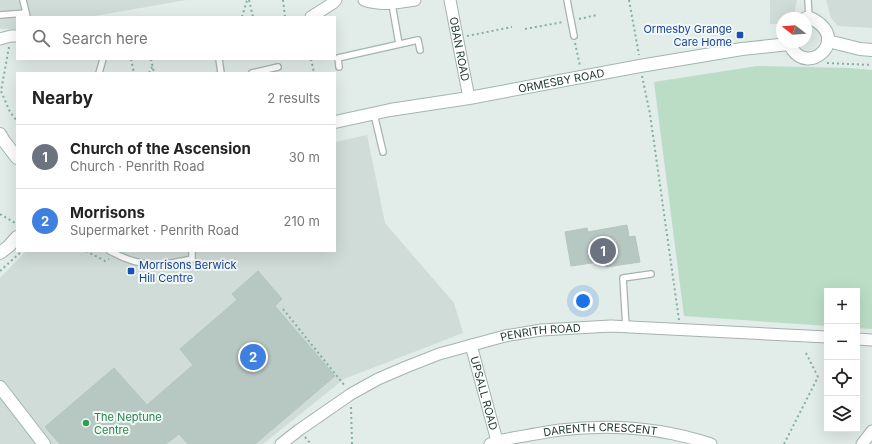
<!DOCTYPE html>
<meta charset="utf-8">
<style>
body{margin:0;font-family:Inter,sans-serif;background:#f6f6f6;color:#222}
.controls{position:absolute;right:12px;bottom:12px;display:grid;overflow:hidden;border-radius:0px;box-shadow:0 4px 16px #0002}
.controls button{width:36px;height:36px;display:grid;place-items:center;padding:0;border:0;border-bottom:1px solid #e0e0e0;background:#fff;color:#222;font:20px sans-serif}
.compass{position:absolute;left:776px;top:12px;width:36px;height:36px;border-radius:50%;background:#fff;box-shadow:0 4px 16px #0002;rotate:287deg}
.you{position:absolute;left:583px;top:301px;width:14px;height:14px;margin:-10px;border:3px solid #fff;border-radius:50%;background:#1a73e8;box-shadow:0 0 0 6px #1a73e833}
.badge{display:grid;place-items:center;width:26px;height:26px;border-radius:50%;background:#7e513c;color:#fff;font-size:13px;font-weight:700}
.pin{position:absolute;translate:-50% -50%;border:2px solid #fff;box-shadow:0 1px 4px #0006}
.list{margin:0;padding:0;list-style:none}
h2{display:flex;justify-content:space-between;align-items:center;height:52px;margin:0;padding:0 16px;font-size:17px}
h2 small{font-size:13px;font-weight:400;color:#767676}
.list li{display:grid;grid-template-columns:26px 1fr auto;gap:12px;align-items:center;box-sizing:border-box;height:64px;padding:0 16px;border-top:1px solid #e0e0e0}
.list b{display:block;font-size:15px;white-space:nowrap}
.list p{margin:0;font-size:13px;white-space:nowrap;color:#767676}
.list em{font-size:13px;font-style:normal;color:#767676}
.icon{flex:none;width:22px;height:22px;fill:none;stroke:currentColor;stroke-width:2;stroke-linecap:round;stroke-linejoin:round}
.map{position:relative;flex:none;width:872px;height:444px;overflow:hidden}
.search{position:absolute;background:#fff;box-shadow:0 4px 16px #0002;left:16px;top:16px;width:320px;height:44px;display:flex;align-items:center;gap:10px;box-sizing:border-box;padding:0 14px;border-radius:0px;color:#767676;font-size:15px}
.panel{position:absolute;background:#fff;box-shadow:0 4px 16px #0002;left:16px;top:72px;width:320px;height:180px;border-radius:0px}
.map>svg:first-child{display:block}
</style>
<div class="map">
<svg width="872" height="444" viewBox="0 0 872 444">
<rect width="100%" height="100%" fill="#e2ece8"/>
<!-- built -->
<g fill="#d0dcd7">
<path d="M0,0H186L89,17H17V29H0Z"/>
<path d="M770,0H797L794,14L792,18H782V24H770Z"/>
<path d="M826,0H872V28L838,26L831,18Z"/>
<path d="M367,135L385,223L454,303L463,333L344,379L263,444H0V278L26,251H335V142Z"/>
</g>
<!-- green -->
<path fill="#bbddc6" d="M757,66L849,68L872,70V329L857,328V291H827V326L684,316L654,82Z"/>
<!-- building -->
<g fill="#b7c7c1" stroke="#b4c5c0">
<path d="M627,225L629,237L635,236L640,262L606,267L605,261L571,266L565,232L587,228L588,232Z"/>
<path d="M258,271L282,299L275,306L335,376L255,444H188L179,434L166,444H60L45,427L114,368L147,405L193,365L180,349L237,300L232,294Z"/>
</g>
<g fill="none" stroke-linecap="round" stroke-linejoin="round">
<!-- lane casing -->
<g stroke="#a5b4af" stroke-width="8">
<g id="lane">
<path d="M23,0L27,17"/>
<path d="M567,0L574,36"/>
<path d="M808,0L809,18"/>
<path d="M392,4L399,44"/>
<path d="M0,15L26,13"/>
<path d="M219,59L221,73"/>
<path d="M339,67L338,58L418,40L420,50"/>
<path d="M99,73L103,59"/>
<path d="M252,73L278,67"/>
<path d="M374,114L383,152"/>
<path d="M110,251C126,260 146,266 164,264C173,263 183,261 192,259V251"/>
<path d="M626,327L623,278L651,274"/>
</g>
</g>
<!-- street casing -->
<g stroke="#a5b4af" stroke-width="13">
<g id="street">
<path d="M364,0C381,6 397,3 415,0"/>
<path id="s1" d="M450,0L469,98"/>
<path d="M311,17L333,3L336,0"/>
<path d="M0,39L11,36H17"/>
<path d="M857,339L872,340"/>
<path id="s2" d="M471,345L497,441"/>
<path id="s3" d="M281,444L299,430L351,394L378,379L406,367L439,354L505,336L541,330L611,326L827,337"/>
<path id="s4" d="M490,444L497,441C518,437 539,433 560,430C610,424 663,428 711,444"/>
<path d="M862,444L872,431"/>
</g>
</g>
<!-- secondary casing -->
<g stroke="#a0b7b1" stroke-width="14">
<g id="secondary">
<path d="M828,41L860,49L872,50"/>
<path d="M789,42C789,45 791,47 793,50C809,73 844,44 820,24C816,21 811,17 806,18"/>
<path id="s5" d="M335,122L390,110L469,98L640,66L742,49L789,44"/>
<path d="M0,134L4,141L17,158"/>
<path d="M0,253L9,246L17,237"/>
<path d="M0,387L44,444"/>
</g>
</g>
<!-- path -->
<g stroke="#83afa4" stroke-width="2" stroke-dasharray="2 3" stroke-linecap="butt">
<path d="M249,0L253,17"/>
<path d="M283,0L285,17"/>
<path d="M629,0L639,55"/>
<path d="M242,17L247,0"/>
<path d="M579,19L597,15"/>
<path d="M525,29L563,22"/>
<path d="M467,36L512,27"/>
<path d="M575,43L580,66"/>
<path d="M9,47L1,91L10,112L17,121"/>
<path d="M131,59L134,73"/>
<path d="M151,59L154,73"/>
<path d="M311,59L314,73"/>
<path d="M827,63L872,65"/>
<path d="M149,73L152,67"/>
<path d="M642,76L650,114L679,320"/>
<path d="M0,214L17,224"/>
<path d="M86,251L105,261L109,259"/>
<path d="M0,271L22,251"/>
<path d="M283,309L345,386"/>
<path d="M351,407L352,444"/>
<path d="M305,437L311,444"/>
<path d="M784,444L818,377L805,351"/>
</g>
<!-- lane -->
<use href="#lane" stroke="#fff" stroke-width="5.5"/>
<!-- street -->
<use href="#street" stroke="#fff" stroke-width="11"/>
<!-- secondary -->
<use href="#secondary" stroke="#fff" stroke-width="12"/>
</g>
<!-- markers -->
<g fill="#1a4fb4" stroke="#f2f8f6" stroke-width="1.5">
<rect x="736" y="31" width="8" height="8" rx="2"/>
<rect x="127" y="267" width="8" height="8" rx="2"/>
</g>
<circle fill="#2e9e5b" stroke="#f2f8f6" stroke-width="1.5" cx="86" cy="423" r="4"/>
<g text-anchor="middle" stroke-width="4" stroke-linejoin="round" paint-order="stroke">
<!-- transit labels -->
<g font-size="11" fill="#164399" stroke="#f2f8f6" text-anchor="end">
<text x="732" y="33">Ormesby Grange<tspan x="732" dy="13">Care Home</tspan></text>
<text x="139" y="269" text-anchor="start">Morrisons Berwick<tspan x="139" dy="13">Hill Centre</tspan></text>
</g>
<!-- street labels -->
<g font-size="11" fill="#223d37" stroke="#f2f8f6">
<text dy="4" stroke="none"><textPath href="#s1" startOffset="50">OBAN ROAD</textPath></text>
<text dy="4" stroke="none"><textPath href="#s5" startOffset="230">ORMESBY ROAD</textPath></text>
<text dy="4" stroke="none"><textPath href="#s3" startOffset="287">PENRITH ROAD</textPath></text>
<text dy="4" stroke="none"><textPath href="#s2" startOffset="50">UPSALL ROAD</textPath></text>
<text dy="4" stroke="none"><textPath href="#s4" startOffset="112">DARENTH CRESCENT</textPath></text>
</g>
<!-- leisure labels -->
<g font-size="11" fill="#27864d" stroke="#f2f8f6" text-anchor="start">
<text x="94" y="421">The Neptune<tspan x="94" dy="13">Centre</tspan></text>
</g>
</g>
</svg>
<div class="controls">
<button>+</button>
<button>−</button>
<button><svg class="icon" aria-label="locate" viewBox="0 0 24 24"><circle cx="12" cy="12" r="6"/><path d="M12 2v4M12 18v4M2 12h4M18 12h4"/></svg></button>
<button><svg class="icon" aria-label="layers" viewBox="0 0 24 24"><path d="M12 4l9 5-9 5-9-5zM3 14l9 5 9-5"/></svg></button>
</div>
<svg class="compass" viewBox="-18 -18 36 36"><path d="M0-13l5 13h-10z" fill="#e53935"/><path d="M0 13l5-13h-10z" fill="#767676"/></svg>
<div class="you"></div>
<div class="pin badge" style="left:603px;top:251px;background:#6b7280">1</div>
<div class="pin badge" style="left:253px;top:357px;background:#3f7fe0">2</div>
<div class="search"><svg class="icon" aria-label="search" viewBox="0 0 24 24"><circle cx="10" cy="10" r="6"/><path d="M15 15l6 6"/></svg>Search here</div>
<section class="panel">
<h2>Nearby<small>2 results</small></h2>
<ul class="list">
<li><span class="badge" style="background:#6b7280">1</span><div><b>Church of the Ascension</b><p>Church · Penrith Road</p></div><em>30 m</em></li>
<li><span class="badge" style="background:#3f7fe0">2</span><div><b>Morrisons</b><p>Supermarket · Penrith Road</p></div><em>210 m</em></li>
</ul>
</section>
</div>
